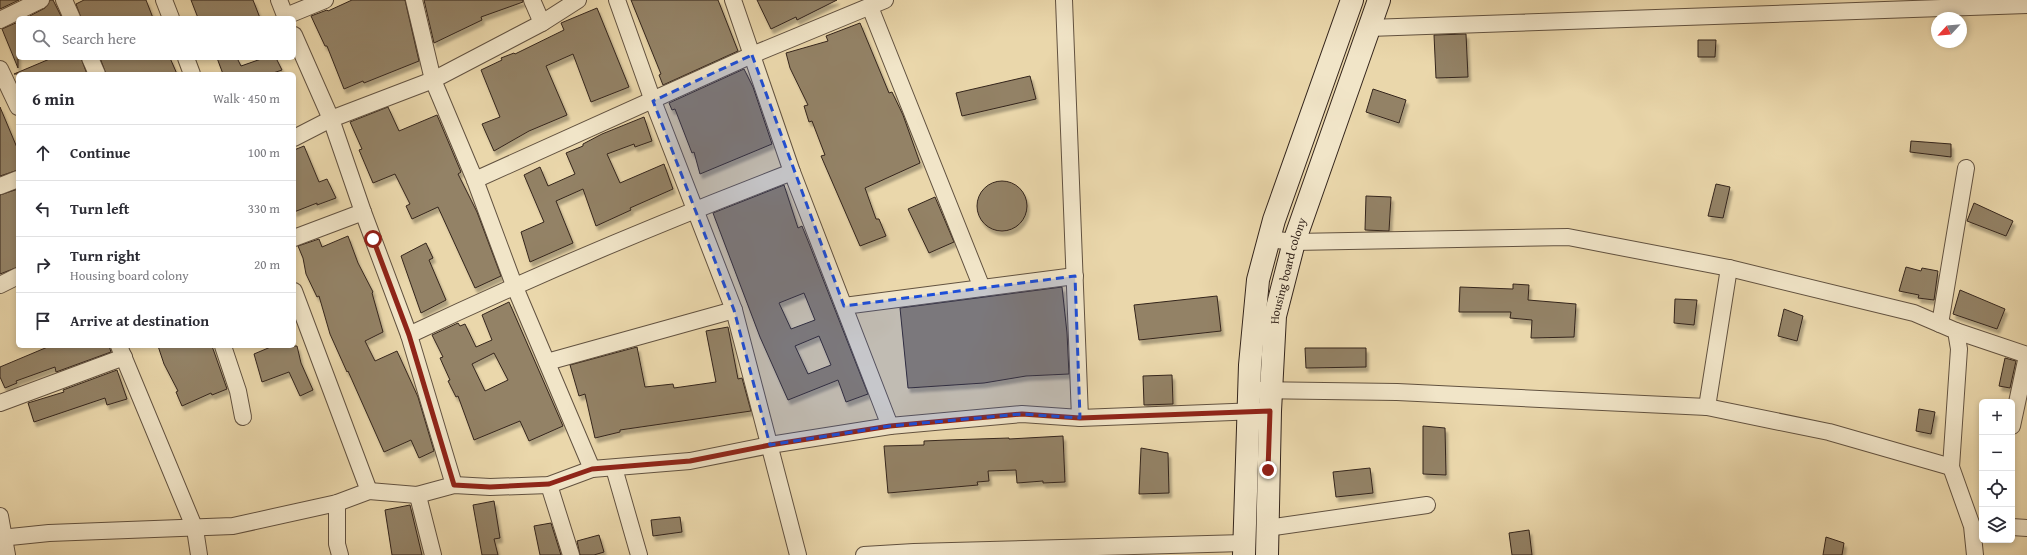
<!DOCTYPE html>
<meta charset="utf-8">
<style>
body{margin:0;font-family:"Gentium Book Plus",serif;background:#f7f7f7;color:#2b2b33}
.controls{position:absolute;right:12px;bottom:12px;display:grid;overflow:hidden;border-radius:6px;box-shadow:0 2px 6px #0003}
.controls button{width:36px;height:36px;display:grid;place-items:center;padding:0;border:0;border-bottom:1px solid #e1e1e2;background:#fff;color:#2b2b33;font:20px sans-serif}
.compass{position:absolute;left:1931px;top:12px;width:36px;height:36px;border-radius:50%;background:#fff;box-shadow:0 2px 6px #0003;rotate:244deg}
.stop{position:absolute;width:12px;height:12px;margin:-9px;border:3px solid #8f2418;border-radius:50%;background:#fff}
.stop.end{background:#8f2418;border-color:#fff;box-shadow:0 1px 4px #0008}
.list{margin:0;padding:0;list-style:none}
h2{display:flex;justify-content:space-between;align-items:center;height:52px;margin:0;padding:0 16px;font-size:17px}
h2 small{font-size:13px;font-weight:400;color:#7c7c81}
.list li{display:grid;grid-template-columns:26px 1fr auto;gap:12px;align-items:center;box-sizing:border-box;height:56px;padding:0 16px;border-top:1px solid #e1e1e2}
.list b{display:block;font-size:15px;white-space:nowrap}
.list p{margin:0;font-size:13px;white-space:nowrap;color:#7c7c81}
.list em{font-size:13px;font-style:normal;color:#7c7c81}
.icon{flex:none;width:22px;height:22px;fill:none;stroke:currentColor;stroke-width:2;stroke-linecap:round;stroke-linejoin:round}
.map{position:relative;flex:none;width:2027px;height:555px;overflow:hidden}
.search{position:absolute;background:#fff;box-shadow:0 2px 6px #0003;left:16px;top:16px;width:280px;height:44px;display:flex;align-items:center;gap:10px;box-sizing:border-box;padding:0 14px;border-radius:6px;color:#7c7c81;font-size:15px}
.panel{position:absolute;background:#fff;box-shadow:0 2px 6px #0003;left:16px;top:72px;width:280px;height:276px;border-radius:6px}
.map>svg:first-child{display:block}
</style>
<div class="map">
<svg width="2027" height="555" viewBox="0 0 2027 555">
<defs>
<filter id="shadow"><feDropShadow dx="2.5" dy="4.5" stdDeviation="1" flood-color="#0004"/></filter>
</defs>
<rect width="100%" height="100%" fill="#ead7ab"/>
<filter id="stains"><feTurbulence type="fractalNoise" baseFrequency=".005" numOctaves="4"/><feColorMatrix values="0 0 0 0 .2 0 0 0 0 .09 0 0 0 0 .02 0 0 0 .5 -.17"/></filter>
<radialGradient id="worn" r=".72"><stop offset=".6" stop-color="#630" stop-opacity="0"/><stop offset="1" stop-color="#630" stop-opacity=".3"/></radialGradient>
<!-- building -->
<g fill="#938266" stroke="#34251c" fill-rule="evenodd" filter="url(#shadow)">
<path d="M0,0H19L0,9Z"/>
<path d="M50,0H53L62,18H26L45,8Z"/>
<path d="M84,0H146L153,18H81L76,4Z"/>
<path d="M191,0H253L260,18H198Z"/>
<path d="M352,0H405L419,61L364,83L363,81L344,89L327,46H325L311,16L327,10L328,11Z"/>
<path d="M424,0H523V2L481,17L482,20L434,43Z"/>
<path d="M631,0H718L738,51L663,85L659,75L661,74Z"/>
<path d="M757,0H837L797,20L796,17L771,29Z"/>
<path d="M597,8L629,87L591,102L573,54L546,66L567,115L529,131L494,151L482,124L500,117L481,70L502,60L501,58L514,53L515,54L564,30L561,23Z"/>
<path d="M18,22V68L2,29Z"/>
<path d="M860,23L889,93L892,92L903,115L920,163L865,188L876,219H879L886,236L860,246L821,156L825,155L812,121L809,122L804,106L808,105L790,68L786,53L828,41L826,36Z"/>
<path d="M1466,34L1468,77L1436,78L1434,35Z"/>
<path d="M1698,40H1716L1715,57H1698Z"/>
<path d="M52,58H81L87,74H14Z"/>
<path d="M100,58H170L177,74H106Z"/>
<path d="M217,58H237L241,66L264,58H276L282,70L270,74H223Z"/>
<path d="M744,69L753,87L772,144L700,174L694,152L692,153L675,109L672,110L669,103Z"/>
<path d="M1030,76L1036,99L962,116L956,93Z"/>
<path d="M1373,89L1406,100L1399,123L1366,112Z"/>
<path d="M0,107L18,150V170L0,176Z"/>
<path d="M388,107L399,131L437,115L461,172L458,174L477,212L501,276L475,288L438,207L412,219L406,206L410,204L395,174L373,183L359,150L362,149L350,122Z"/>
<path d="M644,117L652,141L635,147L634,144L607,154L620,183L664,164L673,189L630,208L631,210L596,226L583,189L556,201L573,243L530,262L521,232L544,222L524,175L540,167L548,186L575,174L566,153L583,146V144L602,134Z"/>
<path d="M1911,141L1951,144V157L1910,152Z"/>
<path d="M304,146L319,182L327,179L336,198L317,205V203L294,212V150Z"/>
<circle cx="1002" cy="206" r="25"/>
<path d="M1716,184L1730,187L1723,218L1708,216Z"/>
<path d="M784,185L798,228L802,226L810,246L868,394L846,402L838,380L788,400L760,337L713,213ZM804,293L815,320L791,329L779,303ZM819,336L831,365L808,374L795,346Z"/>
<path d="M18,189V267L0,274V195Z"/>
<path d="M1366,196L1391,197L1389,231L1365,230Z"/>
<path d="M935,197L954,242L929,253L908,209Z"/>
<path d="M1974,203L2013,221L2006,236L1967,221Z"/>
<path d="M348,236L358,263L373,292L372,293L383,332L365,341L375,361L397,351L418,397L434,451L419,458L411,440L384,452L348,371L347,372L330,334L319,296L317,297L306,274L303,258L298,246L319,239L322,247Z"/>
<path d="M426,243L433,258L429,260L446,300L421,313L401,256Z"/>
<path d="M1906,267L1921,271L1922,268L1938,271L1934,300L1918,298L1919,295L1899,291Z"/>
<path d="M1513,284L1529,285L1528,300L1576,304L1574,337L1531,338L1532,320L1510,318L1511,312H1459L1460,287L1513,289Z"/>
<path d="M1062,287L1067,333L1069,374L1026,376L984,383L908,388L900,308Z"/>
<path d="M1960,290L2005,309L1997,329L1953,314Z"/>
<path d="M1217,296L1221,331L1139,340L1134,305Z"/>
<path d="M1675,299L1697,300L1694,325L1674,323Z"/>
<path d="M509,302L563,426L529,441L520,421L474,440L458,396L456,397L448,381L450,380L440,358L443,357L432,335L458,323L460,326L465,324L476,347L492,340L482,315ZM494,353L508,380L485,391L472,364Z"/>
<path d="M1784,309L1803,316L1797,341L1778,336Z"/>
<path d="M728,327L738,379L742,378L751,411L620,430V432L595,438L585,394L579,396L570,365L637,347L645,387L673,384L674,388L716,382L706,331Z"/>
<path d="M50,346H109L111,352L56,372L55,367L16,381L17,383L5,388L0,377V367Z"/>
<path d="M158,346H212L227,389L212,395L211,393L182,406L176,392L178,391L164,364Z"/>
<path d="M273,346H297L301,363L313,390L300,396L289,372L262,382L254,354Z"/>
<path d="M1305,348H1366V367L1306,368Z"/>
<path d="M2005,358L2016,361L2010,388L1999,386Z"/>
<path d="M117,370L127,399L107,405L105,398L34,422L28,403L64,392L63,390Z"/>
<path d="M1172,375L1173,404L1144,405L1143,376Z"/>
<path d="M1919,409L1935,412L1931,434L1916,431Z"/>
<path d="M1423,426L1445,428L1446,475L1423,474Z"/>
<path d="M1063,436L1065,482L1043,483V481L1017,483L1016,470L988,471L989,481L977,482L978,485L888,493L884,446L924,445V441L947,440L1009,438V439Z"/>
<path d="M1141,448L1168,453L1169,493L1139,494Z"/>
<path d="M1370,468L1373,493L1336,497L1333,472Z"/>
<path d="M494,501L500,538L494,539L498,555H482L473,505Z"/>
<path d="M410,505L422,555H392L385,510Z"/>
<path d="M680,517L682,532L653,536L651,520Z"/>
<path d="M551,523L561,555H540L534,526Z"/>
<path d="M1529,530L1532,555H1512L1509,533Z"/>
<path d="M599,535L604,552L594,555H580L577,541Z"/>
<path d="M1826,537L1844,543L1842,555H1823Z"/>
</g>
<g fill="none" stroke-linecap="round" stroke-linejoin="round">
<!-- street casing -->
<g stroke="#625240" stroke-width="18">
<g id="street">
<path d="M64,0L72,18"/>
<path d="M164,0L171,18"/>
<path d="M279,0L286,18"/>
<path d="M414,0L433,80L475,180L514,285L592,469"/>
<path d="M532,0L542,23L578,0"/>
<path d="M617,0L653,101L734,310L798,555"/>
<path d="M733,0L792,172L890,426"/>
<path d="M1064,0L1080,418"/>
<path d="M870,7L982,288"/>
<path d="M286,16L325,0"/>
<path d="M0,20L41,0"/>
<path d="M1369,28L2027,5"/>
<path d="M294,35L331,119L363,212L409,335L454,485"/>
<path d="M90,58L97,74"/>
<path d="M186,58L192,74"/>
<path d="M0,69L18,107"/>
<path d="M294,138L331,119L433,80L542,23"/>
<path d="M475,180L752,55L885,0"/>
<path d="M0,186L18,179"/>
<path d="M294,238L363,212"/>
<path d="M1269,239L1294,242L1568,237L1729,268L1914,313L1956,331L1959,349L1951,467L1972,526L1975,555"/>
<path d="M0,285L18,276"/>
<path d="M294,291L369,491"/>
<path d="M844,306L1075,276"/>
<path d="M1940,324L1966,168"/>
<path d="M1956,331L2027,355"/>
<path d="M409,335C535,275 662,222 792,172"/>
<path d="M119,346L195,529L199,555"/>
<path d="M223,346L238,391L243,417"/>
<path d="M547,362L734,310"/>
<path d="M1260,390L1397,392L1707,407L1829,432L1951,467"/>
<path d="M0,403L124,357"/>
<path d="M1707,407L1729,268"/>
<path d="M2012,426L2027,356"/>
<path d="M614,468L639,555"/>
<path d="M549,485L571,555"/>
<path d="M417,495L419,500L433,555"/>
<path d="M337,503V544L340,555"/>
<path d="M0,516L7,555"/>
<path d="M2012,527L2027,528"/>
<path d="M1267,528L1427,505"/>
<path d="M0,538L49,533L233,526L337,503L369,491L417,495L454,485L490,487L549,485L592,469L690,461L770,445L890,426L1022,414L1080,418L1258,411"/>
<path d="M864,555L914,552L1244,543"/>
</g>
</g>
<!-- secondary casing -->
<g stroke="#34251c" stroke-width="24">
<g id="secondary">
<path d="M1244,555L1250,365L1258,280L1274,220L1352,0"/>
<path id="s1" d="M1267,555L1270,411L1275,316L1294,242L1379,0"/>
</g>
</g>
<!-- street -->
<use href="#street" stroke="#f1e5c8" stroke-width="16"/>
<!-- secondary -->
<use href="#secondary" stroke="#f1e5c8" stroke-width="22"/>
</g>
<g fill="none" stroke-linecap="round" stroke-linejoin="round">
<!-- route -->
<path stroke="#8f2418" stroke-width="5" d="M373,239L409,335L454,485L490,487L549,484L592,469L690,461L770,445L890,426L1022,414L1080,418L1270,411L1268,470"/>
</g>
<!-- marked area -->
<path fill="#1d4ed8" fill-opacity="0.2" stroke="#1d4ed8" stroke-width="3" stroke-dasharray="8 5" stroke-linejoin="round" d="M752,55L844,306L1075,276L1080,418L1022,414L890,426L770,445L734,310L653,101Z"/>
<g text-anchor="middle" stroke-width="3.5" stroke-linejoin="round" paint-order="stroke">
<!-- street labels -->
<g font-size="12" fill="#34251c" stroke="#f1e5c8">
<text dy="4" stroke="none"><textPath href="#s1" startOffset="286">Housing board colony</textPath></text>
</g>
</g>
<rect width="100%" height="100%" filter="url(#stains)"/>
<rect width="100%" height="100%" fill="url(#worn)"/>
</svg>
<div class="controls">
<button>+</button>
<button>−</button>
<button><svg class="icon" aria-label="locate" viewBox="0 0 24 24"><circle cx="12" cy="12" r="6"/><path d="M12 2v4M12 18v4M2 12h4M18 12h4"/></svg></button>
<button><svg class="icon" aria-label="layers" viewBox="0 0 24 24"><path d="M12 4l9 5-9 5-9-5zM3 14l9 5 9-5"/></svg></button>
</div>
<svg class="compass" viewBox="-18 -18 36 36"><path d="M0-13l5 13h-10z" fill="#e53935"/><path d="M0 13l5-13h-10z" fill="#7c7c81"/></svg>
<div class="stop" style="left:373px;top:239px"></div>
<div class="stop end" style="left:1268px;top:470px"></div>
<div class="search"><svg class="icon" aria-label="search" viewBox="0 0 24 24"><circle cx="10" cy="10" r="6"/><path d="M15 15l6 6"/></svg>Search here</div>
<section class="panel">
<h2>6 min<small>Walk · 450 m</small></h2>
<ul class="list">
<li><svg class="icon" aria-label="ahead" viewBox="0 0 24 24"><path d="M12 20V5M6 11l6-6 6 6"/></svg><div><b>Continue</b></div><em>100 m</em></li>
<li><svg class="icon" aria-label="left" viewBox="0 0 24 24"><path d="M17 20v-9H6M10 6l-5 5 5 5"/></svg><div><b>Turn left</b></div><em>330 m</em></li>
<li><svg class="icon" aria-label="right" viewBox="0 0 24 24"><path d="M7 20v-9h11M14 6l5 5-5 5"/></svg><div><b>Turn right</b><p>Housing board colony</p></div><em>20 m</em></li>
<li><svg class="icon" aria-label="arrive" viewBox="0 0 24 24"><path d="M6 21V4h12l-3 4 3 4H6"/></svg><div><b>Arrive at destination</b></div></li>
</ul>
</section>
</div>
